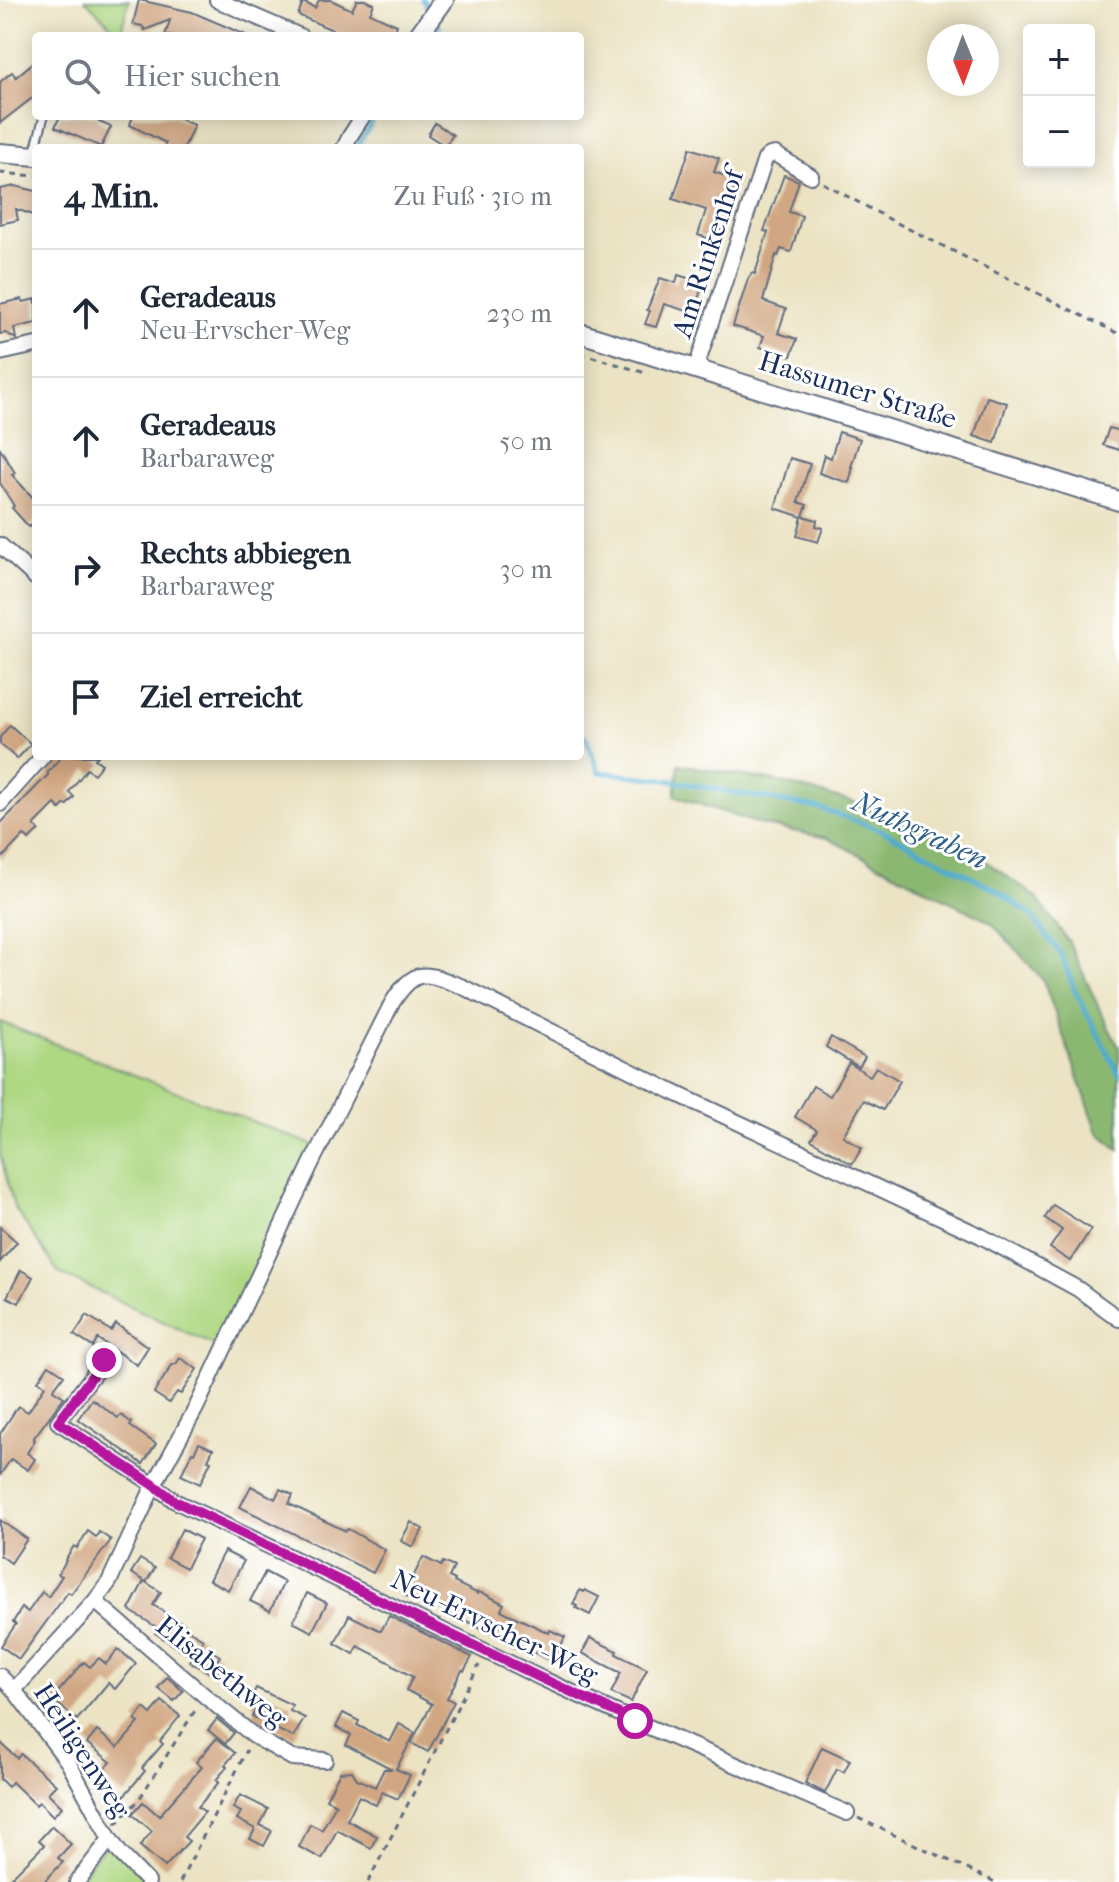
<!DOCTYPE html>
<html lang="de">
<meta charset="utf-8">
<style>
body{margin:0;font-family:"IM FELL French Canon",serif;background:#f6f6f7;color:#1f2937}
.controls{position:absolute;right:24px;top:24px;display:grid;overflow:hidden;border-radius:8px;box-shadow:0 4px 20px #0003}
.controls button{width:72px;height:72px;display:grid;place-items:center;padding:0;border:0;border-bottom:2px solid #e0e1e3;background:#fff;color:#1f2937;font:40px sans-serif}
.compass{position:absolute;left:927px;top:24px;width:72px;height:72px;border-radius:50%;background:#fff;box-shadow:0 4px 20px #0003;rotate:179deg}
.stop{position:absolute;width:24px;height:24px;margin:-18px;border:6px solid #b5179e;border-radius:50%;background:#fff}
.stop.end{background:#b5179e;border-color:#fff;box-shadow:0 2px 8px #0008}
.list{margin:0;padding:0;list-style:none}
h2{display:flex;justify-content:space-between;align-items:center;height:104px;margin:0;padding:0 32px;font-size:34px}
h2 small{font-size:26px;font-weight:400;color:#747a83}
.list li{display:grid;grid-template-columns:52px 1fr auto;gap:24px;align-items:center;box-sizing:border-box;height:128px;padding:0 32px;border-top:2px solid #e0e1e3}
.list b{display:block;font-size:30px;white-space:nowrap}
.list p{margin:0;font-size:26px;white-space:nowrap;color:#747a83}
.list em{font-size:26px;font-style:normal;color:#747a83}
.icon{flex:none;width:44px;height:44px;fill:none;stroke:currentColor;stroke-width:2;stroke-linecap:round;stroke-linejoin:round}
.map{position:relative;flex:none;width:1119px;height:1882px;overflow:hidden}
.search{position:absolute;background:#fff;box-shadow:0 4px 20px #0003;left:32px;top:32px;width:552px;height:88px;display:flex;align-items:center;gap:20px;box-sizing:border-box;padding:0 28px;border-radius:8px;color:#747a83;font-size:30px}
.panel{position:absolute;background:#fff;box-shadow:0 4px 20px #0003;left:32px;top:144px;width:552px;height:616px;border-radius:8px}
.map>svg:first-child{display:block}
</style>
<div class="map">
<svg width="1119" height="1882" viewBox="0 0 1119 1882">
<rect width="100%" height="100%" fill="#fff"/>
<filter id="ink" filterUnits="userSpaceOnUse"><feTurbulence type="fractalNoise" baseFrequency=".0125" numOctaves="2"/><feDisplacementMap in="SourceGraphic" scale="16" xChannelSelector="R" yChannelSelector="G"/><feConvolveMatrix kernelMatrix="1 2 1 2 8 2 1 2 1" color-interpolation-filters="sRGB"/></filter>
<filter id="wash" filterUnits="userSpaceOnUse"><feTurbulence type="fractalNoise" baseFrequency=".006" numOctaves="4" result="noise"/><feDisplacementMap in="SourceGraphic" scale="32" xChannelSelector="R" yChannelSelector="G"/><feGaussianBlur stdDeviation="1.8" result="paint"/><feColorMatrix in="noise" values="0 0 0 0 0 0 0 0 0 0 0 0 0 0 0 0 0 1.4 0 .05"/><feComposite in="paint" operator="in"/></filter>
<g filter="url(#wash)">
<rect width="100%" height="100%" fill="#ebe3c3"/>
<!-- green -->
<g fill="#afd883" stroke="#658470" stroke-width="2">
<path d="M85,0H129L120,35Z"/>
<path d="M0,1022L320,1148L224,1350L59,1273L14,1207L0,1154Z"/>
<path d="M110,1839L148,1882H77Z"/>
</g>
<!-- forest -->
<path fill="#8bb871" stroke="#537468" stroke-width="2" d="M679,764L779,782L890,812L977,855L1036,897L1069,942L1102,1015L1119,1047V1150L1098,1132L1043,980L992,923L827,838L759,824L675,796Z"/>
<g fill="none" stroke-linecap="round" stroke-linejoin="round">
<!-- stream -->
<g stroke="#4eaccd" stroke-width="5">
<path d="M423,0L428,7"/>
<path d="M433,36L440,26L437,22"/>
<path d="M356,148L376,116"/>
<path d="M580,735L586,737L599,772L662,779L822,809L881,830L995,889L1030,914L1061,954L1075,991L1119,1074"/>
</g>
</g>
<g id="blocks">
<!-- building -->
<g fill="#d1a783">
<path d="M139,0L192,12L248,36H165L170,20L145,30L142,26L133,24Z"/>
<path d="M319,0H331L352,10L357,0H365L374,4L370,13L397,25L393,36H346L298,15L303,2L315,8Z"/>
<path d="M36,60V95L0,123V82L12,72L16,77Z"/>
<path d="M60,116H97L99,122L111,127L101,147L55,127Z"/>
<path d="M133,116H173L194,125L184,148H163L166,143L130,125Z"/>
<path d="M435,123L453,135L445,146L428,135Z"/>
<path d="M690,148L719,158L714,172L738,180L717,241L698,235L706,210L673,199Z"/>
<path d="M784,175L799,181L789,212L802,216L791,252L781,249L778,256L776,255L763,301L786,309L778,333L797,339L791,356L760,347L764,336L733,326L748,279L752,273L755,274L768,232L764,231Z"/>
<path d="M15,186L36,191V216L16,209L18,220L0,224V189Z"/>
<path d="M678,275L703,283L694,313L664,304L656,327L645,324L650,311L647,310L660,278L676,283Z"/>
<path d="M22,299L23,302L36,299V323L14,328L16,339L6,333L0,334V304Z"/>
<path d="M987,397L1007,403L995,443L974,436Z"/>
<path d="M1109,428L1119,431V450L1103,445Z"/>
<path d="M839,432L860,439L851,467H853L849,483L819,473L824,455L831,458Z"/>
<path d="M0,448L15,473L12,475L36,501V521L29,527L12,508L14,506L0,483Z"/>
<path d="M790,458L810,464L798,502L807,505L803,516L817,520L816,526L823,528L818,542L797,536L802,517L775,508Z"/>
<path d="M10,725L31,744L17,759L0,744V737Z"/>
<path d="M62,756H98L95,759L102,764L94,774L87,769L69,792L74,797L67,805L65,804L60,809L55,804L34,825L39,830L29,840L24,835L0,860V824L48,775V772Z"/>
<path d="M831,1037L865,1057L859,1067L826,1047Z"/>
<path d="M849,1063L870,1076L876,1067L900,1081L883,1110L864,1100L843,1136L862,1148L852,1164L811,1140L817,1130L795,1117L813,1086L830,1096Z"/>
<path d="M1053,1205L1091,1229L1070,1261L1050,1248L1062,1230L1045,1218Z"/>
<path d="M0,1227L17,1242L0,1262Z"/>
<path d="M21,1270L33,1277L19,1303L7,1297Z"/>
<path d="M87,1315L111,1331L116,1324L148,1347L137,1365L98,1339L93,1347L74,1335Z"/>
<path d="M180,1358L197,1369L181,1394L177,1392L169,1403L154,1393L172,1365L176,1364Z"/>
<path d="M49,1365L64,1375L53,1390L64,1397L33,1439L35,1440L27,1453L35,1459L28,1470L11,1459L0,1475V1434L18,1406L28,1412L45,1386L38,1381Z"/>
<path d="M92,1399L118,1418L121,1415L132,1423L130,1426L156,1444L143,1464L78,1419Z"/>
<path d="M199,1443L213,1449L208,1460L211,1461L200,1484L181,1475L192,1452L194,1453Z"/>
<path d="M251,1486L275,1499L280,1489L287,1492L293,1495L289,1504L346,1531L348,1529L385,1550L373,1573L240,1507Z"/>
<path d="M0,1520L27,1539L11,1563L0,1555Z"/>
<path d="M411,1522L423,1529L413,1547L401,1541Z"/>
<path d="M182,1529L201,1539L186,1568L167,1558Z"/>
<path d="M88,1531L96,1537L99,1532L111,1540L71,1594L68,1592L19,1659L1,1646L16,1624L13,1622L22,1608L28,1612L42,1592L48,1597L62,1576L58,1574L66,1561L65,1560L74,1546L77,1548Z"/>
<path d="M224,1551L244,1561L228,1590L209,1580Z"/>
<path d="M423,1557L441,1566L443,1562L454,1567L449,1577L455,1580L454,1582L478,1594V1592L485,1594L504,1604L501,1610L509,1614L549,1633L550,1630L565,1637L553,1662L533,1652L531,1655L511,1646L512,1643L426,1601L425,1605L404,1595Z"/>
<path d="M140,1559L155,1568L146,1582L131,1573Z"/>
<path d="M265,1572L284,1582L270,1611L250,1601Z"/>
<path d="M144,1581L161,1592L153,1605L184,1624L182,1626L203,1639L200,1644L220,1656L217,1661L223,1664L215,1676L189,1661L192,1657L155,1633L158,1628L129,1610Z"/>
<path d="M580,1590L584,1592L585,1590L599,1597L590,1615L576,1608L577,1606L573,1604Z"/>
<path d="M307,1593L327,1603L312,1632L293,1622Z"/>
<path d="M349,1615L381,1631L389,1616L472,1657L464,1671L462,1670L447,1698L454,1702L428,1752L411,1743L432,1704L406,1690L413,1677L393,1666V1664L358,1646L354,1654L335,1643Z"/>
<path d="M590,1638L617,1651L616,1654L647,1669L631,1702L611,1693L621,1673L582,1653Z"/>
<path d="M118,1649L136,1664L115,1689L108,1683L77,1720L52,1699L84,1662L90,1667L99,1658L106,1664Z"/>
<path d="M167,1677L183,1691L174,1701L158,1688Z"/>
<path d="M256,1688L292,1705L290,1711L305,1718L293,1737L274,1728L278,1720L275,1718L269,1725L252,1716L257,1707L249,1702Z"/>
<path d="M162,1701L180,1716L160,1741L163,1744L142,1768L145,1771L124,1796L99,1775L111,1762L87,1743L97,1731L118,1747L139,1723L135,1720L144,1708L151,1714Z"/>
<path d="M343,1713L359,1721L357,1725L390,1742L399,1724L415,1733L396,1769L410,1775L398,1799L382,1792L376,1805L359,1796L347,1820L377,1836L371,1848L337,1830L322,1859L299,1847L310,1824L322,1830L336,1804L326,1799L340,1772L352,1771L357,1779L375,1787L384,1769H392L346,1745L351,1735L336,1727Z"/>
<path d="M217,1719L234,1733L225,1744L208,1730Z"/>
<path d="M217,1738L235,1753L225,1765L227,1767L216,1780L219,1782L198,1807L205,1812L184,1837L189,1841L165,1867L140,1846L152,1831L132,1814L143,1802L159,1816L202,1767L196,1762Z"/>
<path d="M0,1742L17,1758L21,1754L56,1785L48,1793L62,1807L53,1816L39,1802L36,1805L12,1782L8,1787L0,1779Z"/>
<path d="M822,1747L850,1760L844,1772L837,1769L825,1793L805,1783Z"/>
<path d="M240,1795L268,1809L260,1825L272,1831L264,1846L250,1839L255,1829L237,1819L241,1812L233,1808Z"/>
<path d="M52,1826L71,1844L58,1858L63,1862L44,1882H7L44,1845L39,1840Z"/>
</g>
</g>
</g>
<g filter="url(#ink)">
<use href="#blocks" fill-opacity="0" stroke="#646e81" stroke-width="2"/>
<g fill="none" stroke-linecap="round" stroke-linejoin="round">
<!-- service casing -->
<g stroke="#646e81" stroke-width="11">
<path id="service" d="M34,154L44,116"/>
</g>
<!-- minor casing -->
<g stroke="#646e81" stroke-width="18">
<g id="minor">
<path d="M217,0L300,36"/>
<path d="M344,148L350,136L363,116"/>
<path d="M0,353L36,345"/>
<path d="M696,368L765,159L770,155L775,154L811,176"/>
<path d="M0,545L36,578"/>
<path d="M0,804L43,756"/>
<path d="M104,1360L58,1422L154,1485L175,1501L543,1679L635,1721L847,1813"/>
<path d="M95,1601L205,1696L254,1736L292,1758L325,1760"/>
<path d="M0,1676L14,1690L68,1762L110,1839L120,1853L148,1882"/>
<path d="M14,1690L95,1601L109,1582L154,1485L196,1408L312,1162L392,1003C416,965 426,973 463,987L673,1092L981,1236L1078,1289L1119,1319"/>
<path d="M77,1882L110,1839"/>
</g>
</g>
<!-- tertiary casing -->
<g stroke="#646e81" stroke-width="22">
<g id="tertiary">
<path d="M418,36L444,0"/>
<path d="M0,153L36,156"/>
<path d="M580,333L1119,501"/>
</g>
</g>
<!-- path -->
<g stroke="#646e81" stroke-width="3" stroke-dasharray="6 6" stroke-linecap="butt">
<path d="M0,173L36,176"/>
<path d="M823,183L891,220L1119,334"/>
<path d="M580,353L649,374"/>
<path d="M858,1818L995,1882"/>
<path d="M116,1824L138,1801L196,1709"/>
<path d="M180,1882L247,1750"/>
<path d="M368,1882L479,1665"/>
</g>
<!-- service -->
<use href="#service" stroke="#fff" stroke-width="7"/>
<!-- minor -->
<use href="#minor" stroke="#fff" stroke-width="14"/>
<!-- tertiary -->
<use href="#tertiary" stroke="#fff" stroke-width="18"/>
</g>
</g>
<g fill="none" stroke-linecap="round" stroke-linejoin="round" filter="url(#ink)">
<!-- route -->
<path stroke="#b5179e" stroke-width="10" d="M104,1360L58,1422L154,1485L175,1501L543,1679L635,1721"/>
</g>
<g text-anchor="middle" stroke-width="6" stroke-linejoin="round" paint-order="stroke">
<!-- street labels -->
<g font-size="28" fill="#1b2f5e" stroke="#fff">
<text transform="translate(707 253) rotate(-72)" y="10">Am Rinkenhof</text>
<text transform="translate(858 389) rotate(17)" y="10">Hassumer Straße</text>
<text transform="translate(495 1626) rotate(26)" y="10">Neu-Ervscher-Weg</text>
<text transform="translate(222 1671) rotate(39)" y="10">Elisabethweg</text>
<text transform="translate(83 1750) rotate(57)" y="10">Heiligenweg</text>
</g>
<!-- water labels -->
<g font-size="30" font-style="italic" fill="#2f618a" stroke="#fff">
<text transform="translate(920 830) rotate(25)" y="10">Nuthgraben</text>
</g>
</g>
</svg>
<div class="controls">
<button>+</button>
<button>−</button>
</div>
<svg class="compass" viewBox="-18 -18 36 36"><path d="M0-13l5 13h-10z" fill="#e53935"/><path d="M0 13l5-13h-10z" fill="#747a83"/></svg>
<div class="stop" style="left:635px;top:1721px"></div>
<div class="stop end" style="left:104px;top:1360px"></div>
<div class="search"><svg class="icon" aria-label="search" viewBox="0 0 24 24"><circle cx="10" cy="10" r="6"/><path d="M15 15l6 6"/></svg>Hier suchen</div>
<section class="panel">
<h2>4 Min.<small>Zu Fuß · 310 m</small></h2>
<ul class="list">
<li><svg class="icon" aria-label="ahead" viewBox="0 0 24 24"><path d="M12 20V5M6 11l6-6 6 6"/></svg><div><b>Geradeaus</b><p>Neu-Ervscher-Weg</p></div><em>230 m</em></li>
<li><svg class="icon" aria-label="ahead" viewBox="0 0 24 24"><path d="M12 20V5M6 11l6-6 6 6"/></svg><div><b>Geradeaus</b><p>Barbaraweg</p></div><em>50 m</em></li>
<li><svg class="icon" aria-label="right" viewBox="0 0 24 24"><path d="M7 20v-9h11M14 6l5 5-5 5"/></svg><div><b>Rechts abbiegen</b><p>Barbaraweg</p></div><em>30 m</em></li>
<li><svg class="icon" aria-label="arrive" viewBox="0 0 24 24"><path d="M6 21V4h12l-3 4 3 4H6"/></svg><div><b>Ziel erreicht</b></div></li>
</ul>
</section>
</div>
